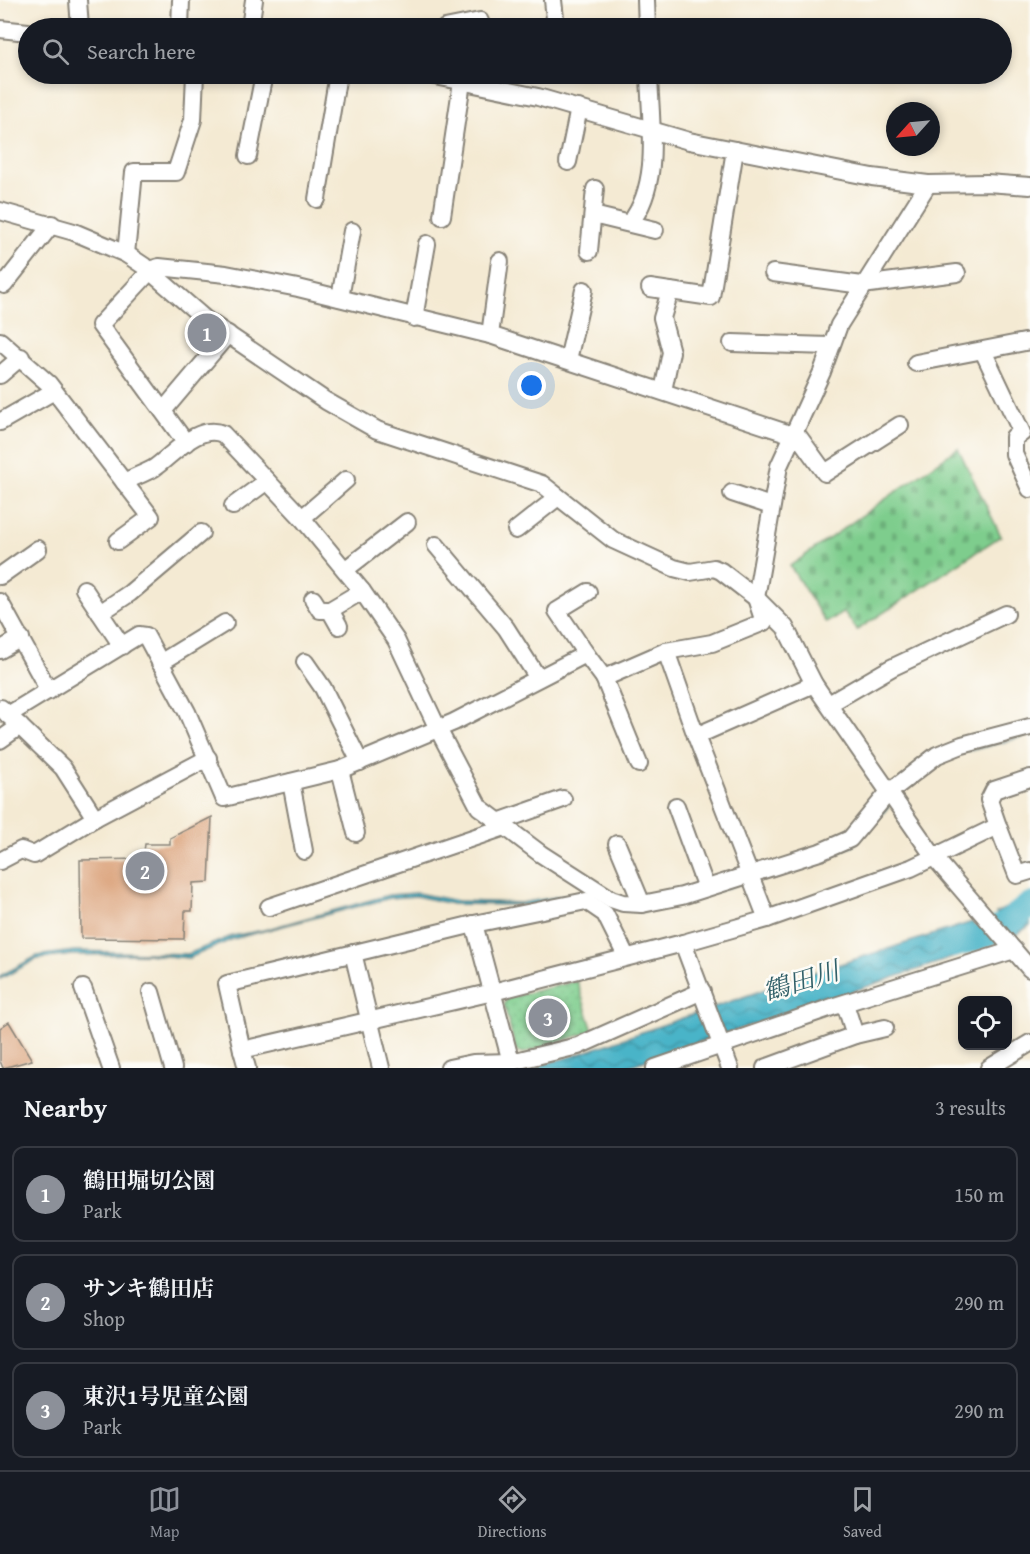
<!DOCTYPE html>
<meta charset="utf-8">
<style>
body{margin:0;font-family:"Gentium Book Plus","Noto Serif JP",serif;background:#20242c;color:#f1f3f6}
.controls{position:absolute;right:18px;bottom:18px;display:grid;overflow:hidden;border-radius:12px;box-shadow:0 3px 9px #0003}
.controls button{width:54px;height:54px;display:grid;place-items:center;padding:0;border:0;border-bottom:2px solid #363941;background:#171b24;color:#f1f3f6;font:30px sans-serif}
.compass{position:absolute;left:886px;top:102px;width:54px;height:54px;border-radius:50%;background:#171b24;box-shadow:0 3px 9px #0003;rotate:243deg}
.you{position:absolute;left:532px;top:386px;width:21px;height:21px;margin:-15px;border:4px solid #fff;border-radius:50%;background:#1a73e8;box-shadow:0 0 0 9px #1a73e833}
.badge{display:grid;place-items:center;width:39px;height:39px;border-radius:50%;background:#8c9099;color:#fff;font-size:20px;font-weight:700}
.pin{position:absolute;translate:-50% -50%;border:3px solid #fff;box-shadow:0 2px 6px #0006}
.list{margin:0;padding:0;list-style:none}
h2{display:flex;justify-content:space-between;align-items:center;height:78px;margin:0;padding:0 24px;font-size:26px}
h2 small{font-size:20px;font-weight:400;color:#9ea1a6}
.list li{display:grid;grid-template-columns:39px 1fr auto;gap:18px;align-items:center;box-sizing:border-box;height:96px;margin:0 12px 12px;padding:0 12px;border:2px solid #363941;border-radius:12px}
.list b{display:block;font-size:22px;white-space:nowrap}
.list p{margin:0;font-size:20px;white-space:nowrap;color:#9ea1a6}
.list em{font-size:20px;font-style:normal;color:#9ea1a6}
.icon{flex:none;width:33px;height:33px;fill:none;stroke:currentColor;stroke-width:2;stroke-linecap:round;stroke-linejoin:round}
.map{position:relative;flex:none;width:1030px;height:1068px;overflow:hidden}
.search{position:absolute;background:#171b24;box-shadow:0 3px 9px #0003;left:18px;right:18px;top:18px;height:66px;display:flex;align-items:center;gap:15px;box-sizing:border-box;padding:0 21px;border-radius:33px;color:#9ea1a6;font-size:22px}
.sheet{height:402px;background:#171b24}
nav{display:flex;justify-content:space-around;align-items:center;box-sizing:border-box;height:84px;border-top:2px solid #363941;background:#171b24;font-size:16px;color:#9ea1a6}
nav a{display:grid;justify-items:center;gap:3px}
nav .on{color:#8c9099}
.map>svg:first-child{display:block}
</style>
<div class="map">
<svg width="1030" height="1068" viewBox="0 0 1030 1068">
<defs>
<pattern id="grass-dots" width="8" height="8" patternUnits="userSpaceOnUse" patternTransform="scale(1.5)"><rect width="8" height="8" fill="#7ecd8d"/><path d="M2 2h.1M6 6h.1" fill="none" stroke="#6caf79" stroke-width="1.8" stroke-linecap="round"/></pattern>
<pattern id="cemetery-stones" width="16" height="16" patternUnits="userSpaceOnUse" patternTransform="scale(1.5)"><rect width="16" height="16" fill="#7ecd8d"/><path d="M2 7V4a2 2 0 0 1 4 0v3zM10 15v-3a2 2 0 0 1 4 0v3z" fill="#6caf79"/></pattern>
<pattern id="water-waves" width="16" height="10" patternUnits="userSpaceOnUse" patternTransform="scale(1.5)"><rect width="16" height="10" fill="#4ab4c8"/><path d="M0 5q4-4 8 0t8 0" fill="none" stroke="#3d92a2"/></pattern>
</defs>
<rect width="100%" height="100%" fill="#fdfcf7"/>
<filter id="ink" filterUnits="userSpaceOnUse"><feTurbulence type="fractalNoise" baseFrequency=".0167" numOctaves="2"/><feDisplacementMap in="SourceGraphic" scale="12" xChannelSelector="R" yChannelSelector="G"/><feConvolveMatrix kernelMatrix="1 2 1 2 8 2 1 2 1" color-interpolation-filters="sRGB"/></filter>
<filter id="wash" filterUnits="userSpaceOnUse"><feTurbulence type="fractalNoise" baseFrequency=".008" numOctaves="4" result="noise"/><feDisplacementMap in="SourceGraphic" scale="24" xChannelSelector="R" yChannelSelector="G"/><feGaussianBlur stdDeviation="1.35" result="paint"/><feColorMatrix in="noise" values="0 0 0 0 0 0 0 0 0 0 0 0 0 0 0 0 0 1.4 0 .05"/><feComposite in="paint" operator="in"/></filter>
<g filter="url(#wash)">
<rect width="100%" height="100%" fill="#f4ead3"/>
<!-- grass -->
<path fill="url(#grass-dots)" stroke="#4d7454" stroke-width="1.5" d="M577,981L593,1031L524,1053L516,1051L504,1005L507,998Z"/>
<!-- cemetery -->
<path fill="url(#cemetery-stones)" stroke="#4d7454" stroke-width="1.5" d="M958,448L1001,536L857,630L844,612L826,623L790,566Z"/>
<!-- water -->
<g fill="url(#water-waves)" stroke="#336872" stroke-width="1.5">
<path d="M1030,735L957,754L937,764L906,787L853,846L681,903L641,912L604,906L452,904L416,896L390,898L233,939L189,958L146,954L73,955L37,959L0,979V976L37,956L74,951L188,954L232,936L264,930L389,895L417,893L457,901L521,903L586,892L619,907L812,859L905,785L956,752Z"/>
<path d="M1030,896V925L1016,935L996,913Z"/>
<path d="M972,922L991,945L623,1068H529L573,1056L818,971Z"/>
</g>
<g fill="none" stroke-linecap="round" stroke-linejoin="round">
<!-- river -->
<path stroke="#4ab4c8" stroke-width="26" d="M953,945C988,937 1002,928 1030,905"/>
</g>
<g id="blocks">
<!-- building -->
<g fill="#daa078">
<path d="M212,817L209,882L193,883L192,911H185L184,939L81,938L80,860L143,859L145,844H170V838Z"/>
<path d="M9,1022L32,1060L3,1068L0,1061V1028Z"/>
</g>
</g>
</g>
<g filter="url(#ink)">
<use href="#blocks" fill-opacity="0" stroke="#888378" stroke-width="1.5"/>
<g fill="none" stroke-linecap="round" stroke-linejoin="round">
<!-- minor casing -->
<g stroke="#888378" stroke-width="20">
<g id="minor">
<path d="M78,0L80,28"/>
<path d="M553,0L556,28"/>
<path d="M646,0L647,28"/>
<path d="M180,28L181,0"/>
<path d="M250,28L254,0"/>
<path d="M445,28L480,21"/>
<path d="M0,29L28,32"/>
<path d="M426,74L538,97L689,141L872,177L928,184L987,183L1030,186"/>
<path d="M248,156L264,74"/>
<path d="M568,162L579,108"/>
<path d="M317,199L338,74"/>
<path d="M0,211L74,232L126,254L144,266L205,319L326,401L377,430L542,484L613,540L674,568L690,572L714,568L721,571L756,598L785,627L814,684L934,857L998,826L989,800L994,790L1030,778"/>
<path d="M593,215L655,230"/>
<path d="M442,216L462,82"/>
<path d="M630,223C662,183 650,121 649,74"/>
<path d="M589,251L595,189"/>
<path d="M126,254L134,172H176L193,120L195,74"/>
<path d="M773,273L862,285L957,273"/>
<path d="M4,285L52,224"/>
<path d="M650,288L670,291"/>
<path d="M340,298L352,231"/>
<path d="M414,318L427,244"/>
<path d="M490,335L500,261"/>
<path d="M0,341L49,384L151,517L118,541"/>
<path d="M732,343L830,346"/>
<path d="M983,351L1022,433L1014,437V454L1030,489"/>
<path d="M568,360L584,290"/>
<path d="M916,363L1030,341"/>
<path d="M0,375L21,357"/>
<path d="M663,391L671,352L662,318L670,291L711,297L735,150"/>
<path d="M163,411L228,334"/>
<path d="M0,422L54,391"/>
<path d="M186,443L100,325L152,269L159,267L226,274L298,288L490,335L799,437L825,473L900,425"/>
<path d="M124,482C134,477 145,473 154,468C173,455 198,423 223,434L302,518L362,591L396,640L438,729L479,807L541,854L611,899L623,903L642,904L682,896L820,852L850,839L888,793L937,755L962,745L1030,727"/>
<path d="M732,493L771,506"/>
<path d="M233,506L267,481"/>
<path d="M302,518L346,480"/>
<path d="M516,530L558,497"/>
<path d="M436,545L506,628L538,678"/>
<path d="M346,569L407,522"/>
<path d="M0,576L38,549"/>
<path d="M84,589L122,646"/>
<path d="M313,599L320,610H330L362,591"/>
<path d="M0,602L49,691"/>
<path d="M330,610L339,626"/>
<path d="M100,613L130,593L201,533"/>
<path d="M0,650L21,638"/>
<path d="M666,651L696,736"/>
<path d="M586,654L604,678L666,651L712,643L764,622L756,598L779,466L822,372L839,325L928,184"/>
<path d="M305,662L323,688L360,762"/>
<path d="M160,663L225,623"/>
<path d="M604,678L639,764"/>
<path d="M829,704L891,668L1006,614"/>
<path d="M1,708L63,768L95,818"/>
<path d="M8,715L139,635L146,636L187,712L224,798L340,770L454,722L586,654L557,611L588,592"/>
<path d="M0,740L20,726"/>
<path d="M340,770L356,833"/>
<path d="M291,782L304,851"/>
<path d="M676,806L706,888"/>
<path d="M498,822L563,799"/>
<path d="M998,826L1017,875L1030,871"/>
<path d="M617,844L642,904"/>
<path d="M0,861L21,850L34,855L95,818L208,758"/>
<path d="M269,907L505,827"/>
<path d="M767,919L696,736L814,684"/>
<path d="M474,924L511,1062"/>
<path d="M683,943L730,1068"/>
<path d="M353,953L381,1068"/>
<path d="M83,988L111,1068"/>
<path d="M151,992L173,1068"/>
<path d="M845,1004L855,1035"/>
<path d="M242,1050L227,984L474,924L586,901L605,914L626,956"/>
<path d="M247,1068L242,1050L493,992L683,943L767,919L911,868L934,857L1030,969"/>
<path d="M449,1068L473,1063L511,1062L578,1046L702,991"/>
<path d="M655,1068L835,1006L1014,950"/>
<path d="M765,1068L855,1035L885,1028"/>
<path d="M989,1068L1030,1043"/>
</g>
</g>
<!-- minor -->
<use href="#minor" stroke="#fff" stroke-width="16"/>
</g>
</g>
<g text-anchor="middle" stroke-width="5" stroke-linejoin="round" paint-order="stroke">
<!-- water labels -->
<g font-size="26" font-style="italic" fill="#316069" stroke="#fdfcf7">
<text transform="translate(801 981) rotate(-17)" y="9">鶴田川</text>
</g>
</g>
</svg>
<div class="controls">
<button><svg class="icon" aria-label="locate" viewBox="0 0 24 24"><circle cx="12" cy="12" r="6"/><path d="M12 2v4M12 18v4M2 12h4M18 12h4"/></svg></button>
</div>
<svg class="compass" viewBox="-18 -18 36 36"><path d="M0-13l5 13h-10z" fill="#e53935"/><path d="M0 13l5-13h-10z" fill="#9ea1a6"/></svg>
<div class="you"></div>
<div class="pin badge" style="left:207px;top:333px">1</div>
<div class="pin badge" style="left:145px;top:871px">2</div>
<div class="pin badge" style="left:548px;top:1018px">3</div>
<div class="search"><svg class="icon" aria-label="search" viewBox="0 0 24 24"><circle cx="10" cy="10" r="6"/><path d="M15 15l6 6"/></svg>Search here</div>
</div>
<section class="sheet">
<h2>Nearby<small>3 results</small></h2>
<ul class="list">
<li><span class="badge">1</span><div><b>鶴田堀切公園</b><p>Park</p></div><em>150 m</em></li>
<li><span class="badge">2</span><div><b>サンキ鶴田店</b><p>Shop</p></div><em>290 m</em></li>
<li><span class="badge">3</span><div><b>東沢1号児童公園</b><p>Park</p></div><em>290 m</em></li>
</ul>
</section>
<nav>
<a class="on"><svg class="icon" aria-label="map" viewBox="0 0 24 24"><path d="M3 6l6-2 6 2 6-2v14l-6 2-6-2-6 2zM9 4v14M15 6v14"/></svg>Map</a>
<a><svg class="icon" aria-label="directions" viewBox="0 0 24 24"><path d="M12 3l9 9-9 9-9-9zM9 14v-3h6M13 9l2 2-2 2"/></svg>Directions</a>
<a><svg class="icon" aria-label="saved" viewBox="0 0 24 24"><path d="M7 4h10v16l-5-4-5 4z"/></svg>Saved</a>
</nav>
